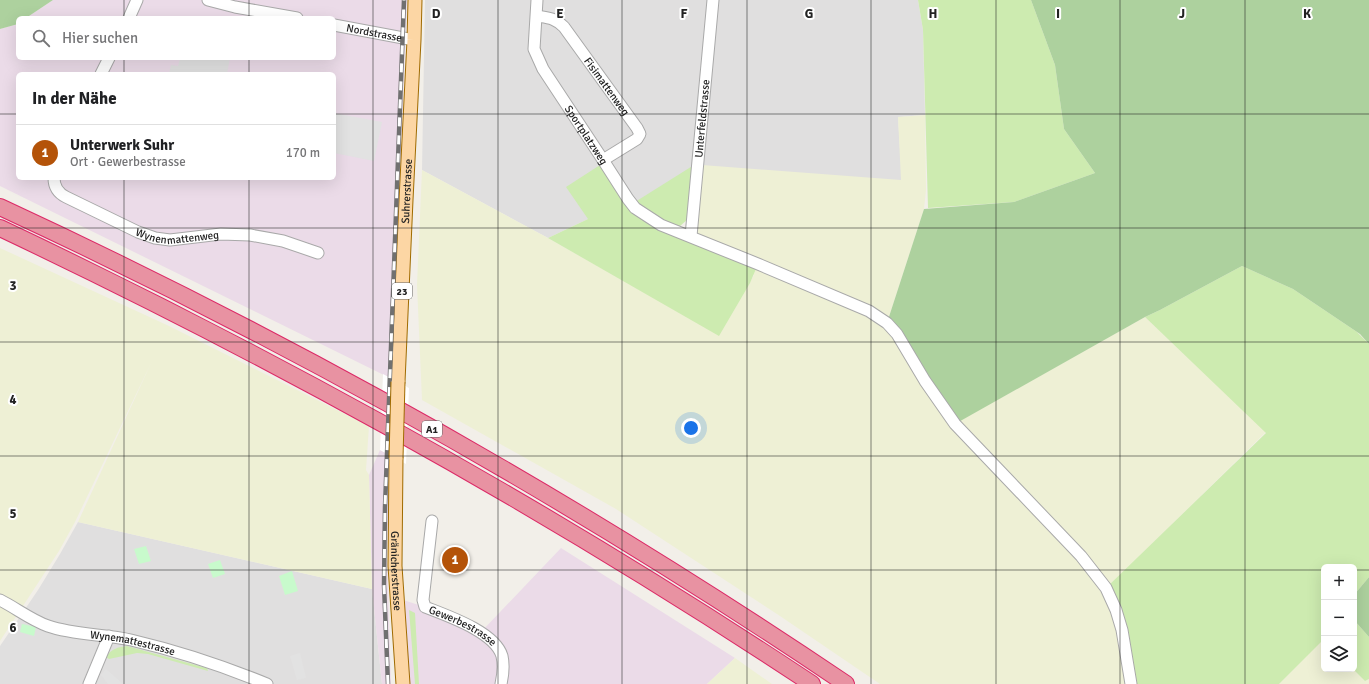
<!DOCTYPE html>
<html lang="de">
<meta charset="utf-8">
<style>
body{margin:0;font-family:Signika,sans-serif;background:#f6f6f6;color:#202124}
.controls{position:absolute;right:12px;bottom:12px;display:grid;overflow:hidden;border-radius:6px;box-shadow:0 4px 16px #0002}
.controls button{width:36px;height:36px;display:grid;place-items:center;padding:0;border:0;border-bottom:1px solid #e0e0e0;background:#fff;color:#202124;font:20px sans-serif}
.you{position:absolute;left:691px;top:428px;width:14px;height:14px;margin:-10px;border:3px solid #fff;border-radius:50%;background:#1a73e8;box-shadow:0 0 0 6px #1a73e833}
.badge{display:grid;place-items:center;width:26px;height:26px;border-radius:50%;background:#b45309;color:#fff;font-size:13px;font-weight:700}
.pin{position:absolute;translate:-50% -50%;border:2px solid #fff;box-shadow:0 1px 4px #0006}
.list{margin:0;padding:0;list-style:none}
h2{display:flex;justify-content:space-between;align-items:center;height:52px;margin:0;padding:0 16px;font-size:17px}
h2 small{font-size:13px;font-weight:400;color:#757577}
.list li{display:grid;grid-template-columns:26px 1fr auto;gap:12px;align-items:center;box-sizing:border-box;height:56px;padding:0 16px;border-top:1px solid #e0e0e0}
.list b{display:block;font-size:15px;white-space:nowrap}
.list p{margin:0;font-size:13px;white-space:nowrap;color:#757577}
.list em{font-size:13px;font-style:normal;color:#757577}
.icon{flex:none;width:22px;height:22px;fill:none;stroke:currentColor;stroke-width:2;stroke-linecap:round;stroke-linejoin:round}
.map{position:relative;flex:none;width:1369px;height:684px;overflow:hidden}
.search{position:absolute;background:#fff;box-shadow:0 4px 16px #0002;left:16px;top:16px;width:320px;height:44px;display:flex;align-items:center;gap:10px;box-sizing:border-box;padding:0 14px;border-radius:6px;color:#757577;font-size:15px}
.panel{position:absolute;background:#fff;box-shadow:0 4px 16px #0002;left:16px;top:72px;width:320px;height:108px;border-radius:6px}
.map>svg:first-child{display:block}
</style>
<div class="map">
<svg width="1369" height="684" viewBox="0 0 1369 684">
<rect width="100%" height="100%" fill="#f2efe9"/>
<!-- residential -->
<g fill="#e0dfdf">
<path d="M425,0H918L923,30L925,115L898,117L902,180L629,206L588,219L548,238L422,170Z"/>
<path d="M78,522L372,589L382,684H0V646L38,590L60,554Z"/>
</g>
<!-- industrial -->
<g fill="#ebdbe8" fill-rule="evenodd">
<path d="M53,0H407L392,379L0,186V29L18,24V58H334V18H26ZM18,74H334V178H18Z"/>
<path d="M380,450L390,455L387,557L391,684H382L372,589L369,475Z"/>
<path d="M561,548L735,658L707,684H403L397,598L425,607L481,632Z"/>
</g>
<!-- farmland -->
<g fill="#eef0d5">
<path d="M925,115L926,190L924,209L887,323L956,423L1145,317L1266,432L1107,588L1131,684H880L780,616L616,509L422,400L417,285L422,170L548,238L719,335L754,275L691,236L702,165L901,180L898,117Z"/>
<path d="M0,248L169,326L369,426L366,470L369,475L372,589L78,522L152,361L75,522L59,551L0,641Z"/>
<path d="M1322,640L1324,642V669H1353L1365,681L1369,679V684H1279Z"/>
<path d="M735,658L772,684H707Z"/>
</g>
<!-- grass -->
<g fill="#cdebb0">
<path d="M918,0H1031L1055,65L1064,129L1095,173L1014,202L928,208L923,30Z"/>
<path d="M600,165L629,206L758,264L750,283L719,336L548,238L588,219L566,187Z"/>
<path d="M694,165L687,220L680,226L671,225L645,212L635,202Z"/>
<path d="M1242,266L1293,289L1357,332L1369,344V577L1354,595V567H1324V642L1322,641L1279,684H1131L1106,588L1266,433L1145,317L1160,310Z"/>
<path d="M409,610L415,613L419,684H415Z"/>
<path d="M1354,620L1369,637V679L1365,681L1353,669H1354Z"/>
<path d="M127,646L203,667L207,668L208,671L148,654L137,653L109,659L106,657C111,649 118,647 127,646Z"/>
</g>
<!-- forest -->
<g fill="#add19e">
<path d="M0,0H53L26,18H18V24L0,29Z"/>
<path d="M1031,0H1369V344L1360,334L1293,289L1242,266L1160,310L1145,317L955,424L887,323L924,209L1014,202L1095,173L1064,129L1055,65Z"/>
<path d="M1369,577V637L1354,620V595Z"/>
</g>
<!-- park -->
<g fill="#c8facc">
<path d="M146,546L151,561L139,564L134,549Z"/>
<path d="M220,560L225,574L213,578L208,564Z"/>
<path d="M292,571L298,591L285,595L279,576Z"/>
<path d="M22,624L36,627L34,636L20,632Z"/>
</g>
<!-- parking -->
<g fill="#e2e2e2">
<path d="M180,58H230L227,74H169L171,65L178,66Z"/>
<path d="M334,113L382,122L374,161L334,153Z"/>
<path d="M300,653L306,678L297,680L290,656Z"/>
<path d="M106,669L123,684H108L101,675Z"/>
</g>
<!-- pier -->
<path fill="#fff" d="M383,374L409,388L406,464L380,450Z"/>
<g fill="none" stroke-linecap="round" stroke-linejoin="round">
<!-- minor casing -->
<g stroke="#a9a9a9" stroke-width="13">
<g id="minor">
<path d="M208,0L235,7L297,18"/>
<path id="s1" d="M537,0L534,49L543,69L603,160L628,199L635,208L661,225L758,264L869,311L887,323L897,334L925,381L955,424L1081,556L1106,588L1116,610L1122,630L1131,684"/>
<path id="s2" d="M537,16C549,18 555,18 564,27L637,128L640,134L637,139L603,160"/>
<path d="M129,18L137,0"/>
<path id="s3" d="M334,25L414,40"/>
<path d="M101,74L109,58"/>
<path id="s4" d="M54,178C54,187 58,193 66,197L138,232L155,238L170,240L221,234L250,235L283,241L318,253"/>
<path id="s5" d="M691,236L713,0"/>
<path id="s6" d="M432,521L423,600L425,607C448,616 495,632 502,656C504,665 503,675 501,684"/>
<path id="s7" d="M0,600C16,608 31,620 48,626C74,635 104,634 131,640C178,651 223,666 267,684"/>
<path d="M89,684L109,636"/>
</g>
</g>
<!-- major casing -->
<g stroke="#a06b00" stroke-width="15">
<g id="major">
<path id="s8" d="M398,382L406,200L414,40L415,0"/>
<path id="s9" d="M396,458L395,566L403,684"/>
</g>
</g>
<!-- highway casing -->
<g stroke="#dc2a67" stroke-width="18">
<g id="highway">
<path d="M0,207C294,343 578,503 846,684"/>
<path d="M0,228C281,361 553,512 812,684"/>
</g>
</g>
<!-- minor -->
<use href="#minor" stroke="#fff" stroke-width="11"/>
<!-- major -->
<use href="#major" stroke="#fcd6a4" stroke-width="13"/>
<!-- highway -->
<use href="#highway" stroke="#e892a2" stroke-width="16"/>
<!-- rail casing -->
<g stroke="#707070" stroke-width="4.5">
<path id="rail" d="M388,684L384,585L385,507L404,0"/>
</g>
<!-- rail -->
<use href="#rail" stroke="#fff" stroke-width="3" stroke-dasharray="9" stroke-linecap="butt"/>
<!-- major-bridge casing -->
<g stroke="#a06b00" stroke-width="15" stroke-linecap="butt">
<path id="major-bridge" d="M396,458L398,382"/>
</g>
<!-- major-bridge -->
<use href="#major-bridge" stroke="#fcd6a4" stroke-width="13"/>
</g>
<!-- grid -->
<path fill="none" stroke="#222" stroke-width="1" stroke-opacity="0.55" d="M124,0V18M249,0V18M373,0V684M498,0V684M622,0V684M747,0V684M871,0V684M996,0V684M1120,0V684M1245,0V684M124,58V74M249,58V74M0,114H18M334,114H1369M124,178V684M249,178V684M0,228H1369M0,342H1369M0,456H1369M0,570H1324M1354,570H1369"/>
<g text-anchor="middle" stroke-width="4" stroke-linejoin="round" paint-order="stroke">
<!-- shield labels -->
<g fill="#fff" stroke="#646464" stroke-width="1">
<rect x="392" y="283" width="20" height="16" rx="3"/>
<rect x="422" y="421" width="20" height="16" rx="3"/>
</g>
<g font-size="10" font-weight="bold" fill="#222">
<text x="402" y="295">23</text>
<text x="432" y="433">A1</text>
</g>
<!-- street labels -->
<g font-size="11" fill="#222" stroke="#fff">
<text dy="4" stroke="none"><textPath href="#s3" startOffset="41">Nordstrasse</textPath></text>
<text dy="4" stroke="none"><textPath href="#s2" startOffset="103">Fisimattenweg</textPath></text>
<text dy="4" stroke="none"><textPath href="#s5" startOffset="118">Unterfeldstrasse</textPath></text>
<text dy="4" stroke="none"><textPath href="#s1" startOffset="150">Sportplatzweg</textPath></text>
<text dy="4" stroke="none"><textPath href="#s8" startOffset="191">Suhrerstrasse</textPath></text>
<text dy="4" stroke="none"><textPath href="#s4" startOffset="144">Wynenmattenweg</textPath></text>
<text dy="4" stroke="none"><textPath href="#s9" startOffset="113">Gränicherstrasse</textPath></text>
<text dy="4" stroke="none"><textPath href="#s6" startOffset="129">Gewerbestrasse</textPath></text>
<text dy="4" stroke="none"><textPath href="#s7" startOffset="141">Wynemattestrasse</textPath></text>
</g>
</g>
<g font-size="13" text-anchor="middle" font-weight="bold" fill="#222" stroke="#fff" stroke-width="4" stroke-linejoin="round" paint-order="stroke">
<text x="436" y="18">D</text>
<text x="560" y="18">E</text>
<text x="684" y="18">F</text>
<text x="809" y="18">G</text>
<text x="933" y="18">H</text>
<text x="1058" y="18">I</text>
<text x="1182" y="18">J</text>
<text x="1307" y="18">K</text>
<text x="13" y="290">3</text>
<text x="13" y="404">4</text>
<text x="13" y="518">5</text>
<text x="13" y="632">6</text>
</g>
</svg>
<div class="controls">
<button>+</button>
<button>−</button>
<button><svg class="icon" aria-label="layers" viewBox="0 0 24 24"><path d="M12 4l9 5-9 5-9-5zM3 14l9 5 9-5"/></svg></button>
</div>
<div class="you"></div>
<div class="pin badge" style="left:455px;top:560px">1</div>
<div class="search"><svg class="icon" aria-label="search" viewBox="0 0 24 24"><circle cx="10" cy="10" r="6"/><path d="M15 15l6 6"/></svg>Hier suchen</div>
<section class="panel">
<h2>In der Nähe<small></small></h2>
<ul class="list">
<li><span class="badge">1</span><div><b>Unterwerk Suhr</b><p>Ort · Gewerbestrasse</p></div><em>170 m</em></li>
</ul>
</section>
</div>
